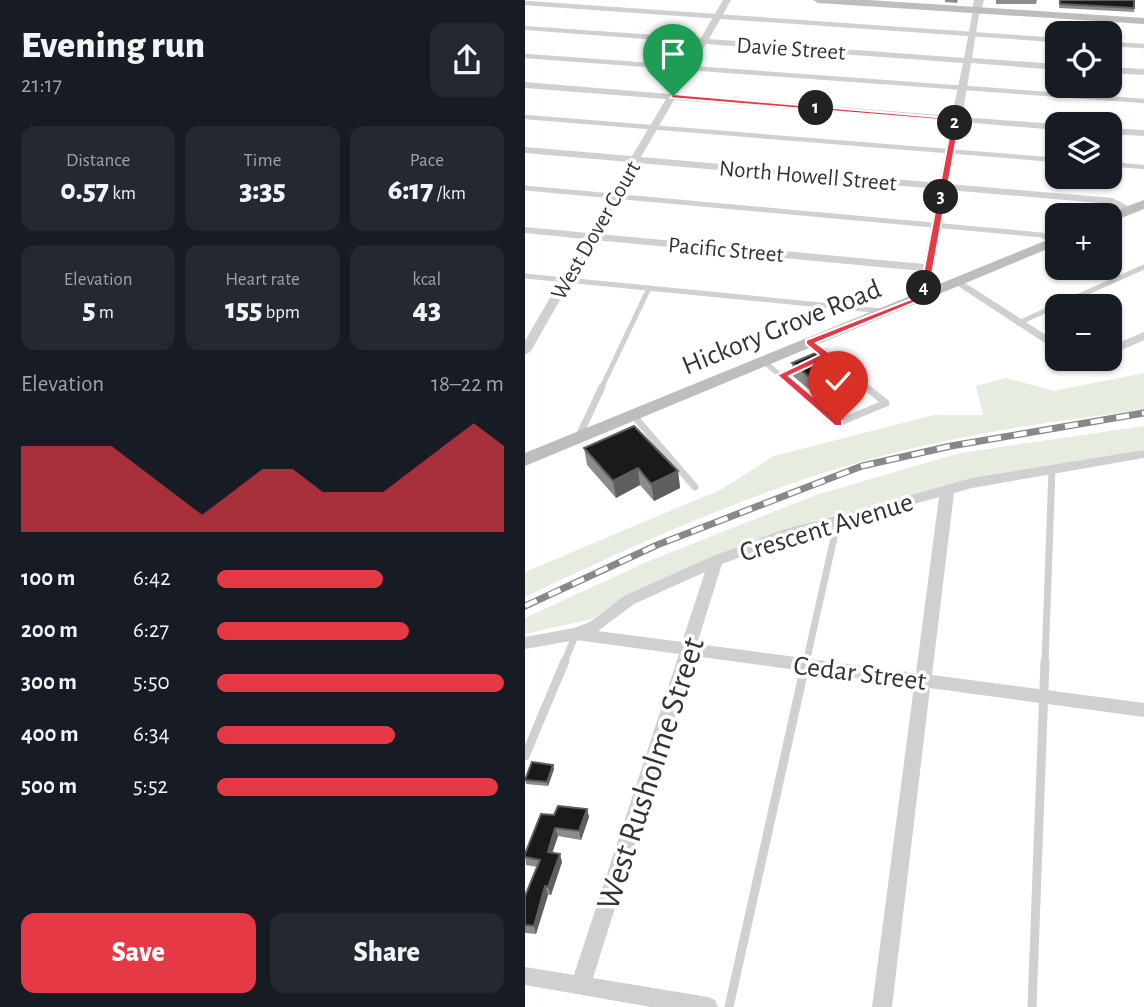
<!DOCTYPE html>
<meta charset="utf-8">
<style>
body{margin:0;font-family:"Alegreya Sans",sans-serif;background:#242831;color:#f1f3f6;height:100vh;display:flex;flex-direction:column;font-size:26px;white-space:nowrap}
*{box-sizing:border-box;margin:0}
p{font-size:23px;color:#9ea1a6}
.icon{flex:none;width:38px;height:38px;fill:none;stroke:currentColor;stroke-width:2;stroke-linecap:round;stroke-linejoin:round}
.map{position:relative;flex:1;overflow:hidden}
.details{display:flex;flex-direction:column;background:#171b24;width:525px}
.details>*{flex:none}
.buttons{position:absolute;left:520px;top:21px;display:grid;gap:14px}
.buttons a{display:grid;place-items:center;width:77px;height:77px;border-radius:14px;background:#171b24;box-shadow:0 2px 5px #0004;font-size:35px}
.pin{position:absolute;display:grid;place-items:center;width:60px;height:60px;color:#fff;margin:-72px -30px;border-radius:50% 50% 50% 0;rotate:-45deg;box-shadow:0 0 7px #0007}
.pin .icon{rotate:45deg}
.km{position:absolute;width:35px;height:35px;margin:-18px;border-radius:50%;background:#222;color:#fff;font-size:19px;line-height:35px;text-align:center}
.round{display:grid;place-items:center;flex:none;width:74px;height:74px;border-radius:14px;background:#242831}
.headline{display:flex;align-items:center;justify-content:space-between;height:119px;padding:0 21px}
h1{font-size:38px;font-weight:800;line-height:52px}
.figures{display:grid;grid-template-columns:repeat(3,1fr);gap:10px;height:119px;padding:7px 21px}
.figures div{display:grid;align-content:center;border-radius:14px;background:#242831;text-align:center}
.figures b{font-size:30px;font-weight:800}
.figures small{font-size:19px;font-weight:400}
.figures p{font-size:19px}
.chart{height:196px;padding:14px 21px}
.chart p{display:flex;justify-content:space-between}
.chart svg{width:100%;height:126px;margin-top:7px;fill:#e63946;opacity:.7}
.cta{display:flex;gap:14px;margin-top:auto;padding:14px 21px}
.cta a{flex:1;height:80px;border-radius:14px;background:#e63946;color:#fff;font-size:28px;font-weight:800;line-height:80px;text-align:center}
.cta a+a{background:#242831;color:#f1f3f6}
ul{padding:0 21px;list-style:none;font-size:23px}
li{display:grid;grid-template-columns:112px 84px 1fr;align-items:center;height:52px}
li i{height:18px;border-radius:9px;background:#e63946}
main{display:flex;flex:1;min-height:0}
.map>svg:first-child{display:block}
</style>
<main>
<section class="details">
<div class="headline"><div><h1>Evening run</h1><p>21:17</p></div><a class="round"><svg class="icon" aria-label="share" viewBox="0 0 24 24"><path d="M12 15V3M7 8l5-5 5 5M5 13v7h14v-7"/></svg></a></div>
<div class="figures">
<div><p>Distance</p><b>0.57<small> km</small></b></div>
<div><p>Time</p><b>3:35</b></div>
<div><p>Pace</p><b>6:17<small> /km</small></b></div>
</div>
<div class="figures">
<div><p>Elevation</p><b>5<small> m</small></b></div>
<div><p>Heart rate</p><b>155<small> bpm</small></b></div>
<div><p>kcal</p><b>43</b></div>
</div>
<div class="chart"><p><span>Elevation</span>18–22 m</p>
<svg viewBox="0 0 160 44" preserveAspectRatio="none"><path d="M0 44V14L10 14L20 14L30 14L40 22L50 30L60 38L70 30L80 22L90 22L100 30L110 30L120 30L130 22L140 14L150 6L160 14V44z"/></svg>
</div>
<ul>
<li><b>100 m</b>6:42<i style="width:58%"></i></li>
<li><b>200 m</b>6:27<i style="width:67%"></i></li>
<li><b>300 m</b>5:50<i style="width:100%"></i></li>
<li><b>400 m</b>6:34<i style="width:62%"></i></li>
<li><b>500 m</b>5:52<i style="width:98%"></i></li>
</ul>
<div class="cta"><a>Save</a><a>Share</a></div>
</section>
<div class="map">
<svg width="619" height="1007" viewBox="0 0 619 1007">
<rect width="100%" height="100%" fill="#fff"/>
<!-- green -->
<path fill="#e6ecdf" d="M619 373V410C536 420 453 432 372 452 244 484 119 540 0 597V572L197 489 249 456 409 415H458L451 386 481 378 529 391Z
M619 426V450L432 482 291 520 211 547 111 591 67 619 0 634V618L124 561 291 495 435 453Z"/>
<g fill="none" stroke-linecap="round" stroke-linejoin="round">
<!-- service-far3 -->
<path stroke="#d0d0d0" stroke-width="4.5" d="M0 3 532 40
M584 44 619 46
M0 56 619 101
M0 117 532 160
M584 164 619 167"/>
<!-- service-far2 -->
<path stroke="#d0d0d0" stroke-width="5" d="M0 188 517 235 527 242
M0 276 358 311
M493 323 619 267
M238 361 272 389
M319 370 343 389
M76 389 124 288"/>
<!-- service-far1 -->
<path stroke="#d0d0d0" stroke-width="7" d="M270 387 313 423 361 403 341 387
M108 415 170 487
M54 436 77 387
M39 663 51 634
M281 663 313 520
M520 663 527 469"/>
<!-- service -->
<path stroke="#d0d0d0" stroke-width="9" d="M0 756 40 661
M204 1007 281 661
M507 1007 520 661"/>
<!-- minor -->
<path fill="#d0d0d0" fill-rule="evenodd" d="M198 0H206L184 39 439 58 448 10 455 8 447 58 532 64V70L446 63 437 117 532 124V130L436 122 424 184 588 198 610 210 605 213 586 204 423 190 404 297 398 300 392 297 397 271 69 240 6 351 0 355V341L59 239 0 233V227L63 233 104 162 0 153V147L107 156 141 99 0 88V82L144 94 173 43 0 30V26L176 38ZM181 44 438 63 427 116 152 94ZM149 100 426 121 414 183 116 157ZM113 163 413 189 399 264 73 234Z
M584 67 619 69V75L584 73Z
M584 128 619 130V136L584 134Z
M434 279 532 342V351L430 284 428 282Z
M619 332V340L584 356V347Z
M619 450V458L447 488 429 493 407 675 619 703V717L405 688 367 1007H347L389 686 169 656 68 978 183 997 190 1000 193 1007H126L0 985V967L49 975 154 654 51 640 0 649V637L49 628 65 622 99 596 186 557 254 531 447 478ZM414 497 391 673 172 644 197 564 264 539ZM180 572 157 642 73 631 109 604Z"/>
<!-- tertiary -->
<path fill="#d0d0d0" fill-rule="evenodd" d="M449 0H459L456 12 447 10Z"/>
<!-- secondary -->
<path fill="#bdbdbd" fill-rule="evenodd" d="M288 0H344L619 18V24L293 3Z
M619 200V209L589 221 584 222V215H579Z
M532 236V245L0 466V453Z"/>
<defs>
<path id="rail" d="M0 606 132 545 337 466 426 446 619 413"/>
</defs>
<!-- rail casing -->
<use href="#rail" stroke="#888" stroke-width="7"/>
<!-- rail -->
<use href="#rail" stroke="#fff" stroke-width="4.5" stroke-dasharray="13" stroke-linecap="butt"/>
</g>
<!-- wall -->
<path fill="#8c8c8c" d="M420 0H433L432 3 420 2Z
M471 0H512L511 4H471Z
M535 0 609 8V12L534 8Z
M300 349 326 382 309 391 303 385 288 393 268 376 267 363Z
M59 448 153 471 155 488 129 501 115 485 91 498 62 465Z
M29 769 23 786 1 784 0 778Z
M62 809 64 817 56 840 33 836 27 852 37 862 26 895H23L11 934 0 933V896L12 867 1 865 0 854 29 815Z"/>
<!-- shaded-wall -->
<path fill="#5f5f5f" d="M327 370 326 382 309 391V378Z
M303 373V385L288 393V380Z
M113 468 115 485 91 498 88 481Z
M153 471 155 488 129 501 126 484Z
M28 765 29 769 23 786 22 782Z
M62 809 64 817 56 840 54 831Z
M30 828 33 836 25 860 23 852Z
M35 854 37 862 26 895 23 887Z
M20 886 23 895 11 934 9 926Z"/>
<!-- building -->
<path fill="#1a1a1a" stroke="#5f5f5f" stroke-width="2" d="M535 0H609V8L535 4Z
M300 349 327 370 309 378 303 373 288 380 267 363Z
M109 426 153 471 126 484 113 468 88 481 59 448Z
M7 762 28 765 22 782 0 780Z
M33 806 62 809 54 831 30 828 23 852 35 854 23 887 20 886 9 926 0 925V896L15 860 0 857V854L16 814 29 815Z"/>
<!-- route -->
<path fill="#e63946" stroke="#fff" stroke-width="2" d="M148 94 435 119 403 297 291 343 305 353V357L264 376 317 421V426H310L252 375 294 355 281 344V340L394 296 427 121 145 98Z"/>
<g text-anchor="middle" stroke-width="7" stroke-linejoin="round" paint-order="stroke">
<!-- far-street labels -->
<g font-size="23" fill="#333" stroke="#fff">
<text transform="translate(266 48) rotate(4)" y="8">Davie Street</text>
<text transform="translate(283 175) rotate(5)" y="8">North Howell Street</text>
<text transform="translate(70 230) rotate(-60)" y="8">West Dover Court</text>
<text transform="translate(201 249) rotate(5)" y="8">Pacific Street</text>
</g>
<!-- street labels -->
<g font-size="28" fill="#333" stroke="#fff">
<text transform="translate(256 326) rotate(-22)" y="10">Hickory Grove Road</text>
<text transform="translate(301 526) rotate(-17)" y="10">Crescent Avenue</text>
<text transform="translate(335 672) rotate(7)" y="10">Cedar Street</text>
</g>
<!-- near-street labels -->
<g font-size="33" fill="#333" stroke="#fff">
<text transform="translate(124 773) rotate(-72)" y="12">West Rusholme Street</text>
</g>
</g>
</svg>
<div class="buttons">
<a><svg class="icon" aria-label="locate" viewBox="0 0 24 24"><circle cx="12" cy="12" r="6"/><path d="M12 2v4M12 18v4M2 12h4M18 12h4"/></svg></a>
<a><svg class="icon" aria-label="layers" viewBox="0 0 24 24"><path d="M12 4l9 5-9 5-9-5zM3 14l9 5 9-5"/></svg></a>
<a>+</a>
<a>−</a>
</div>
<div class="pin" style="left:148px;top:96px;background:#1e9e55"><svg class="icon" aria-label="arrive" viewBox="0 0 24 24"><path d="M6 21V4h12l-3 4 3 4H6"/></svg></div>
<div class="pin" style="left:313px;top:423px;background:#d93025"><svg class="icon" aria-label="check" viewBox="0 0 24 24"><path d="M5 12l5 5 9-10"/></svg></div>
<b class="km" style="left:291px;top:108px">1</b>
<b class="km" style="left:430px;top:123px">2</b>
<b class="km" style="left:416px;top:197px">3</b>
<b class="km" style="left:399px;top:288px">4</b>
</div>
</main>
